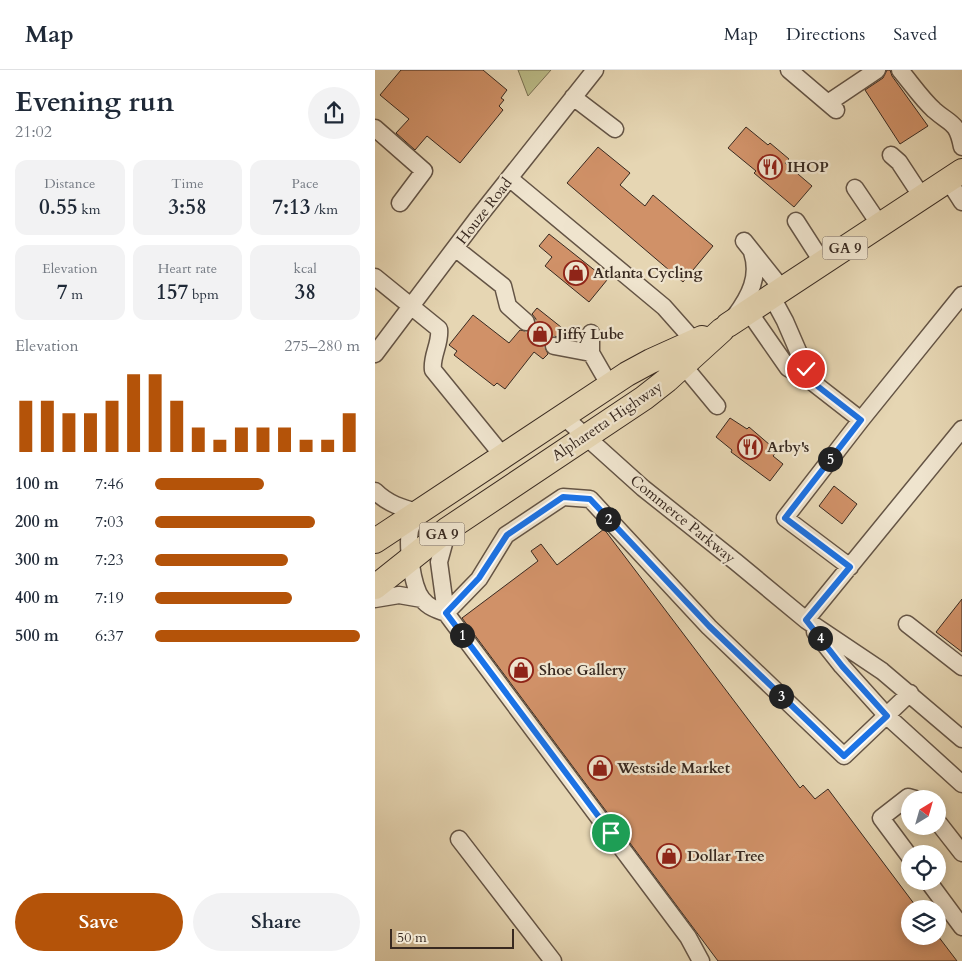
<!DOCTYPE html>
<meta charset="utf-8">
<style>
body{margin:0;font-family:Cardo,serif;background:#f2f2f3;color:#1f2937;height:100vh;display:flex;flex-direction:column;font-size:19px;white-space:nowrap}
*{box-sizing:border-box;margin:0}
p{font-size:16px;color:#747a83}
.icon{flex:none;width:28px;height:28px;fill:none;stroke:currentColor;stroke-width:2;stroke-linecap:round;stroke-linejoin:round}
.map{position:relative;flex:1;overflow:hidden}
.panel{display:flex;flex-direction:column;background:#fff;width:375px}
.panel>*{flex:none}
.needle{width:32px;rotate:37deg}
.controls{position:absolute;left:526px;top:720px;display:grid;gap:10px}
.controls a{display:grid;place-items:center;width:45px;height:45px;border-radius:50%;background:#fff;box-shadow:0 2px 12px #0003;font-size:25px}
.scale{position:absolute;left:15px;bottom:12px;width:124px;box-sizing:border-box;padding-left:5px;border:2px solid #382920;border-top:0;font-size:14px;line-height:18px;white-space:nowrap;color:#382920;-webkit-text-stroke:4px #efe4ce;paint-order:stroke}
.pin{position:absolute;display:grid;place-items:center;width:42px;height:42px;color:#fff;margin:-21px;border:2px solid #fff;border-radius:50%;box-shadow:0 1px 5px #0007}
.km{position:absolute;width:25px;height:25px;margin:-12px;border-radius:50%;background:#222;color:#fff;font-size:14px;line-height:25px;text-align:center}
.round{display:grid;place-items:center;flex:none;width:52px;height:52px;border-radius:26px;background:#f2f2f3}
.headline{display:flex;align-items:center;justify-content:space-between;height:85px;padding:0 15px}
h1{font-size:28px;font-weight:800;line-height:38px}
.metrics{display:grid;grid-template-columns:repeat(3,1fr);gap:8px;height:85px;padding:5px 15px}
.metrics div{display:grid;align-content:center;border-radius:12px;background:#f2f2f3;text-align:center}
.metrics b{font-size:21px;font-weight:800}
.metrics small{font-size:14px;font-weight:400}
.metrics p{font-size:14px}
.chart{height:140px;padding:10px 15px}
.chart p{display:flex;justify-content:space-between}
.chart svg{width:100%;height:90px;margin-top:5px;stroke:#b45309;stroke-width:6}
.action{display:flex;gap:10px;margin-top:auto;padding:10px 15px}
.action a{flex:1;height:58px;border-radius:30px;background:#b45309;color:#fff;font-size:20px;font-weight:800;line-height:58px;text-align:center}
.action a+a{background:#f2f2f3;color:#1f2937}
ul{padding:0 15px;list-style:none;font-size:16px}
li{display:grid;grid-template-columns:80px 60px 1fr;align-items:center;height:38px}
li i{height:12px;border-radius:6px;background:#b45309}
header{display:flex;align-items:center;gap:30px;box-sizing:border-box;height:70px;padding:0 25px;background:#fff;border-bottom:1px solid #e0e1e3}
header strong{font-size:24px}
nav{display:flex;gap:28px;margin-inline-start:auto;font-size:18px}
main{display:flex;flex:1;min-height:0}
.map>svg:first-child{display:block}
</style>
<header>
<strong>Map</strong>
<nav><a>Map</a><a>Directions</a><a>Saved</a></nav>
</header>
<main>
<section class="panel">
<div class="headline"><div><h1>Evening run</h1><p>21:02</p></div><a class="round"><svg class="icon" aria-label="share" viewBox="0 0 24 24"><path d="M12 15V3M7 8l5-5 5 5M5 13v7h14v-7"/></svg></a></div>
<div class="metrics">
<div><p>Distance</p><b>0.55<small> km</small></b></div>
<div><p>Time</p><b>3:58</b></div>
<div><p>Pace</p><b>7:13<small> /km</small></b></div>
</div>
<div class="metrics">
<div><p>Elevation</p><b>7<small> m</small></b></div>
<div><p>Heart rate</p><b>157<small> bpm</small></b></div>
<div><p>kcal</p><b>38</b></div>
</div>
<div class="chart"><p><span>Elevation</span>275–280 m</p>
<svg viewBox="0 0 160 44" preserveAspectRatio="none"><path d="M5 44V19M15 44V19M25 44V25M35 44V25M45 44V19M55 44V6M65 44V6M75 44V19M85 44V32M95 44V38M105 44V32M115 44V32M125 44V32M135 44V38M145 44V38M155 44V25"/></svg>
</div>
<ul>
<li><b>100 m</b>7:46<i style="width:53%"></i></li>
<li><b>200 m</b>7:03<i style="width:78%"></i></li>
<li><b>300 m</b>7:23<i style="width:65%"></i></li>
<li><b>400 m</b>7:19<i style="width:67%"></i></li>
<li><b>500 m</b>6:37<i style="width:100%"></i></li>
</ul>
<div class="action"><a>Save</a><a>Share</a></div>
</section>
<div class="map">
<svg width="587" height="891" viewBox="0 0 587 891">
<rect width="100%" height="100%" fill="#e6d6b3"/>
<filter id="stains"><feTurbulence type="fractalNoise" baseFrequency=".004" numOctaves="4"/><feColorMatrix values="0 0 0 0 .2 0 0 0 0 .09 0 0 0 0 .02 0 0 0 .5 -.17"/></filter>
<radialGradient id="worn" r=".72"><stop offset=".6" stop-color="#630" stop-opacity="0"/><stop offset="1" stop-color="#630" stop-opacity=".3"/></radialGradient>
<!-- green -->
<path fill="#bbbc88" stroke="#7a7254" d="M143 0H176L153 26Z"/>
<!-- building -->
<path fill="#d09168" stroke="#382920" d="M26 0H108L132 20 126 28 129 30 124 36 128 40 85 93 52 66 40 80 21 63 34 49 5 25Z
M512 0H515L517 6 553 56 525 74 490 20 508 8Z
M371 57 393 75 395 73 414 89 410 93 437 116 419 137 379 103 381 101 353 78Z
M223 77 255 103 245 115 270 136 278 125 338 176 308 212 192 113Z
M174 164 232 210 214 232 170 196 177 187 164 176Z
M162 238 191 261 186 267 176 266 172 269 169 275 173 284 168 289 159 282 130 319 122 313 119 316 79 285 82 281 74 275 98 245 134 273 145 260 154 262 159 258 161 249 157 244Z
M355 348 372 359 374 357 402 381 398 386 408 394 395 411 356 382 357 380 341 367Z
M459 416 482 434 467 454 444 436Z
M229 459 425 718 428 715 440 729 453 719 543 839H535V866H563L582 891H343L87 548 163 491 156 481 166 474 182 495Z
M587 529V582L561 562Z"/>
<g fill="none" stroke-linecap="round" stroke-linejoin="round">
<!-- minor-tunnel -->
<path stroke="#c3b396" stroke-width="16" stroke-dasharray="16 8" stroke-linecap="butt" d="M151 252 179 276"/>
<defs>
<path id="minor" d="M414 0 461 40
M525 0C536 13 546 28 559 40 576 55 582 51 587 77
M198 27 240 59
M453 33 502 0
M0 58 49 101 25 133
M516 85 524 92 547 127
M134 108 289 237 320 272
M573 110 587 132
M480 118 505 155
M421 151 448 193
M369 171 408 220
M80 178 128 216 133 236 151 252
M0 207 64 259C66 273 56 286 58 300L128 386
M397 227 410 251 436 311
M374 242 413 298 436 311 486 350
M360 246C375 226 385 206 377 182
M216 263V283L235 316
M179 276 216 283
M0 284 101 150 220 0
M308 295 342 336
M188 346 268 418 361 492 431 550 507 601 587 669
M0 421C13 434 27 438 43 442 40 447 37 453 35 460 32 476 37 516 47 529 53 537 62 540 71 543
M73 459 64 492 71 543 313 867 326 891
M475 497 410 448 486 350 587 225
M0 529 24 525 47 529
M71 543 104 509 131 465 188 427 215 429 334 557 469 686 535 623
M431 550 587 359
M532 554 587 597
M440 562 467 596 512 646 587 714
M562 751 587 783
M84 769 178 891
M535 787 506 748 533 727 540 729
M553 811 587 857"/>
<path id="highway" d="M353 255 587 101
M0 471 252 304 276 291 327 268
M0 517 73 459 269 328 292 310 347 260"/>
</defs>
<!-- minor casing -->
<use href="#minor" stroke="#645445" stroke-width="19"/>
<!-- highway casing -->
<use href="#highway" stroke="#382920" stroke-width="26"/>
<!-- minor -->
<use href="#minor" stroke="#efe4ce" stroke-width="16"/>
<!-- highway -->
<use href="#highway" stroke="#e6d6b3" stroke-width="24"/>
</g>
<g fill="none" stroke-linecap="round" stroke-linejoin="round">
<defs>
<path id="route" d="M236 763 71 543 104 508 132 465 188 427 215 429 334 556 469 686 512 646 467 596 431 550 475 497 410 448 486 350 436 311 431 299"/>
</defs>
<!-- route casing -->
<use href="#route" stroke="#fff" stroke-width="10"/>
<!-- route -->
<use href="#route" stroke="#1a73e8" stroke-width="6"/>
</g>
<!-- icons -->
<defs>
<symbol id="restaurant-ring" viewBox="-11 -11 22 22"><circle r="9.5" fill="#efe4ce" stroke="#8f2418" stroke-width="1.5"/><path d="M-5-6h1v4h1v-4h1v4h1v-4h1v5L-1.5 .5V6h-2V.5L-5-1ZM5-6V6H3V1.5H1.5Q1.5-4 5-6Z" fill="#8f2418"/></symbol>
<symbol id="shop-ring" viewBox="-11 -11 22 22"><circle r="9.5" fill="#efe4ce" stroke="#8f2418" stroke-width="1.5"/><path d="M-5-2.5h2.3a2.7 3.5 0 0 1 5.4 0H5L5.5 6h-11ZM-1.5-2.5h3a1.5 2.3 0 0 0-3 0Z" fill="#8f2418"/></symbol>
</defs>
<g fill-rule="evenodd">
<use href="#restaurant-ring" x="381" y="83" width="28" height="28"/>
<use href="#shop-ring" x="187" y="189" width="28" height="28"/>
<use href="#shop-ring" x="151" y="250" width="28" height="28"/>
<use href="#restaurant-ring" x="361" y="363" width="28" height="28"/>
<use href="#shop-ring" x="132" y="586" width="28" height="28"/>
<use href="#shop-ring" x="211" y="684" width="28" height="28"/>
<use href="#shop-ring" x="280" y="772" width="28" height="28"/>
</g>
<g text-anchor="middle" stroke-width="4.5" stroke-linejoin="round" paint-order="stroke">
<!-- shield labels -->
<g fill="#efe4ce" stroke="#6f6154" stroke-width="1">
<rect x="447.5" y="166.5" width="45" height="23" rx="4"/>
<rect x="44.5" y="452.5" width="45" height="23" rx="4"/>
</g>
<g font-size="14" font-weight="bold" fill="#382920">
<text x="470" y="183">GA 9</text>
<text x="67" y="469">GA 9</text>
</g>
<!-- poi labels -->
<g font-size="15" font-weight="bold" fill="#382920" stroke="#efe4ce" text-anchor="start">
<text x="412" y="102">IHOP</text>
<text x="218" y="208">Atlanta Cycling</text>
<text x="182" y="269">Jiffy Lube</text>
<text x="392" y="382">Arby's</text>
<text x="164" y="605">Shoe Gallery</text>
<text x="242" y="703">Westside Market</text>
<text x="312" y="791">Dollar Tree</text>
</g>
<!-- street labels -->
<g font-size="15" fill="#382920" stroke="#efe4ce">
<text transform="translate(109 141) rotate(-52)" y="5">Houze Road</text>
<text transform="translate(232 351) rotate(-34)" y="5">Alpharetta Highway</text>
<text transform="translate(308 449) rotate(39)" y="5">Commerce Parkway</text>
</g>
</g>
<rect width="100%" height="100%" filter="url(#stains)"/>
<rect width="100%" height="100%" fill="url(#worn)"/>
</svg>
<div class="controls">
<a><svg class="needle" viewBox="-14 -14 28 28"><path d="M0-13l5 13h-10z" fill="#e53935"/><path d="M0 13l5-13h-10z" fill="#747a83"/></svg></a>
<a><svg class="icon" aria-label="locate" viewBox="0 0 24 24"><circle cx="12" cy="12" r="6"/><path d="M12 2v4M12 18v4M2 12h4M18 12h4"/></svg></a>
<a><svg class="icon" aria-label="layers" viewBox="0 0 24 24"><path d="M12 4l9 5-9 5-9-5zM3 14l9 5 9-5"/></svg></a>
</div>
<div class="scale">50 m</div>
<div class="pin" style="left:236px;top:763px;background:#1e9e55"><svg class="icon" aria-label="arrive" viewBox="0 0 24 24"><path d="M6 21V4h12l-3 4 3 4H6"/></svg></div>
<div class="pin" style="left:431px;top:299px;background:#d93025"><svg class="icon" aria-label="check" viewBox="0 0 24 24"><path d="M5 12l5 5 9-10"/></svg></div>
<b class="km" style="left:87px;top:565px">1</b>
<b class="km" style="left:233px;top:449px">2</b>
<b class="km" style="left:406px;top:626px">3</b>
<b class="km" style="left:445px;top:568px">4</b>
<b class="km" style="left:455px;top:389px">5</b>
</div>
</main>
